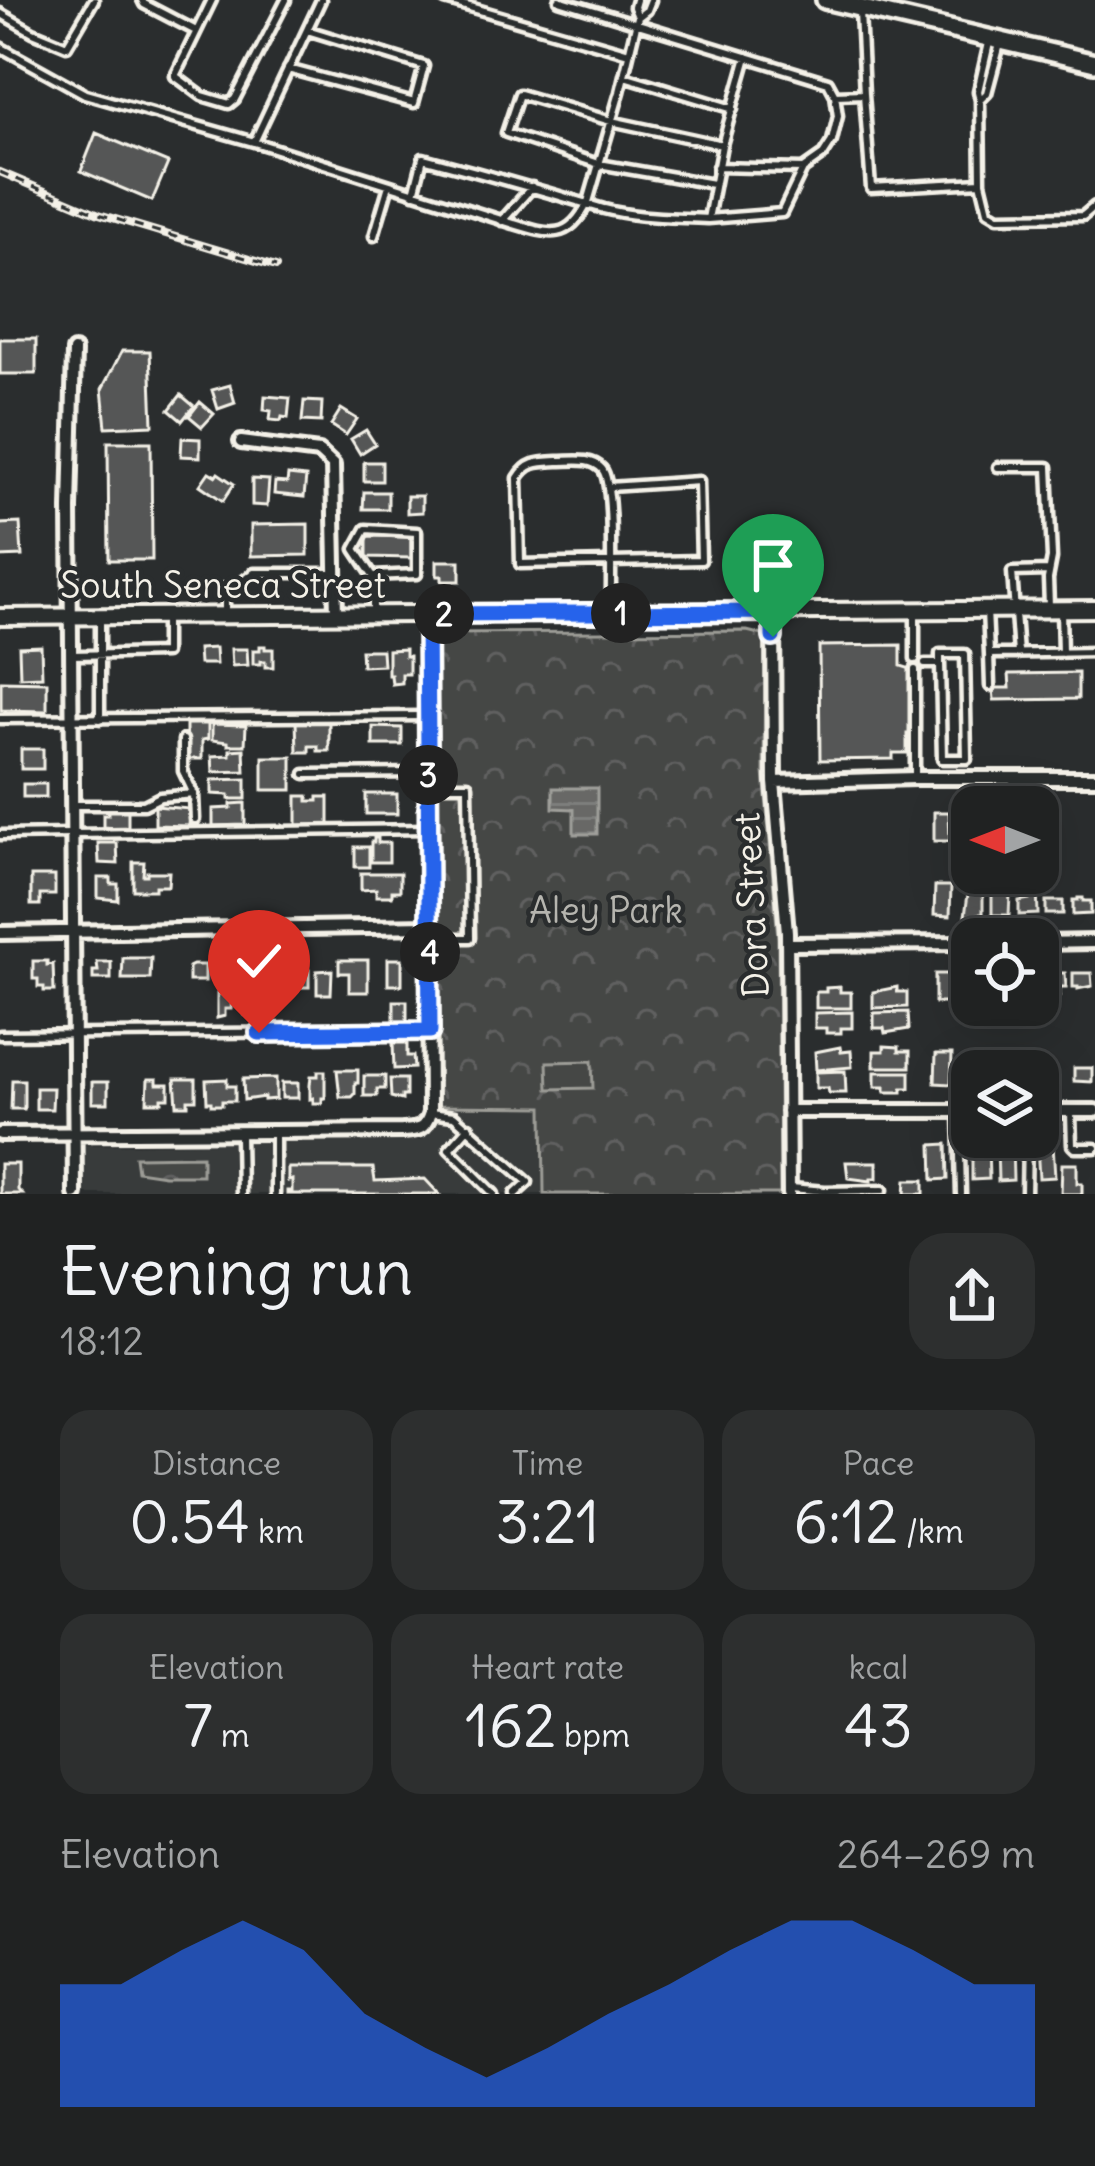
<!DOCTYPE html>
<meta charset="utf-8">
<style>
body{margin:0;font-family:Delius,sans-serif;background:#2d2f2f;color:#f1f3f6;height:100vh;display:flex;flex-direction:column;font-size:45px;white-space:nowrap}
*{box-sizing:border-box;margin:0}
p{font-size:39px;color:#a2a4a5}
.icon{flex:none;width:66px;height:66px;fill:none;stroke:currentColor;stroke-width:2;stroke-linecap:round;stroke-linejoin:round}
.map{position:relative;height:1194px;overflow:hidden}
.side{display:flex;flex-direction:column;background:#202222;flex:1}
.side>*{flex:none}
.needle{width:78px;rotate:270deg}
.fabs{position:absolute;left:951px;top:786px;display:grid;gap:24px}
.fabs a{display:grid;place-items:center;width:108px;height:108px;border-radius:24px;background:#202222;box-shadow:0 12px 48px #0002,0 0 0 3px #3d3f40;font-size:60px}
.pin{position:absolute;display:grid;place-items:center;width:102px;height:102px;color:#fff;margin:-123px -51px;border-radius:50% 50% 50% 0;rotate:-45deg;box-shadow:0 0 12px #0007}
.pin .icon{rotate:45deg}
.km{position:absolute;width:60px;height:60px;margin:-30px;border-radius:50%;background:#222;color:#fff;font-size:33px;line-height:60px;text-align:center}
.round{display:grid;place-items:center;flex:none;width:126px;height:126px;border-radius:36px;background:#2d2f2f}
.summary{display:flex;align-items:center;justify-content:space-between;height:204px;padding:0 60px}
h1{font-size:66px;font-weight:600;line-height:90px}
.metrics{display:grid;grid-template-columns:repeat(3,1fr);gap:18px;height:204px;padding:12px 60px}
.metrics div{display:grid;align-content:center;border-radius:30px;background:#2d2f2f;text-align:center}
.metrics b{font-size:60px;font-weight:600}
.metrics small{font-size:33px;font-weight:400}
.metrics p{font-size:33px}
.chart{height:336px;padding:24px 60px}
.chart p{display:flex;justify-content:space-between}
.chart svg{width:100%;height:216px;margin-top:12px;fill:#2563eb;opacity:.7}
.map>svg:first-child{display:block}
</style>
<div class="map">
<svg width="1095" height="1194" viewBox="0 0 1095 1194">
<defs>
<pattern id="park-crowns" width="20" height="18" patternUnits="userSpaceOnUse" patternTransform="scale(3)"><rect width="20" height="18" fill="#444645"/><path d="M2 6a3 3 0 1 1 6 0M12 15a3 3 0 1 1 6 0" fill="none" stroke="#606160"/></pattern>
<pattern id="water-rules" width="6" height="5" patternUnits="userSpaceOnUse" patternTransform="scale(3)"><rect width="6" height="5" fill="#676866"/><path d="M0 2.5h6" fill="none" stroke="#7d7e7c"/></pattern>
</defs>
<rect width="100%" height="100%" fill="#2a2d2e"/>
<filter id="ink" filterUnits="userSpaceOnUse"><feTurbulence type="fractalNoise" baseFrequency=".00833" numOctaves="2"/><feDisplacementMap in="SourceGraphic" scale="24" xChannelSelector="R" yChannelSelector="G"/><feConvolveMatrix kernelMatrix="1 2 1 2 8 2 1 2 1" color-interpolation-filters="sRGB"/></filter>
<g filter="url(#ink)">
<!-- built -->
<path fill="#373a3a" d="M438 1106H543L544 1194H83L85 1145 420 1140 433 1131 437 1122Z"/>
<!-- park -->
<path fill="url(#park-crowns)" stroke="#9c9c96" stroke-width="3" d="M747 631 763 635 765 642 764 772 778 938 780 1194H544L543 1107 438 1106 435 640 442 633Z
M202 1156V1175H164L137 1171 135 1157Z"/>
<!-- pitch -->
<path fill="#444645" stroke="#9c9c96" stroke-width="3" d="M592 1061 593 1088 548 1089 547 1062Z"/>
<!-- water -->
<path fill="url(#water-rules)" stroke="#9f9f9a" stroke-width="3" d="M553 788H597V834H574V809L553 808Z"/>
<!-- building -->
<path fill="#555756" stroke="#f4f1e8" stroke-width="3" d="M96 133 168 163 152 201 81 171Z
M0 339H36V374H0Z
M122 351H150L153 425 106 427 102 389Z
M230 385 235 403 218 409 212 390Z
M181 395 194 406 182 421 169 410Z
M265 396 290 398 288 418 282 417 281 421 270 420 271 411 264 410Z
M304 401 322 402 321 422 302 421Z
M200 402 214 414 202 427 189 416Z
M341 409 357 419 346 435 331 425Z
M366 430 375 444 360 454 351 439Z
M182 438 200 439V457L181 456Z
M108 442H151L152 560H109Z
M364 462H382V481H364Z
M209 472 216 476 218 473 234 484 223 501 200 485Z
M288 475 306 477 304 497 274 494 275 482 287 483Z
M252 479 269 480 267 506 252 505Z
M364 492H388V509H363Z
M407 496H422V512L407 513Z
M20 523 22 556 0 557V524Z
M308 524V555L251 556V525Z
M367 536 411 537V558L367 557Z
M437 561H460V581H442V576H437Z
M901 645V666L911 669V734H907V753H893V759L820 760 819 646Z
M41 646 42 676 20 677 19 647Z
M260 646H265V649H273V667H265V661H261V664H253V650H260Z
M215 648 216 664H199L198 649Z
M231 649H247L248 665 232 666Z
M405 649V656H409V674H402V683L392 684 391 675H388V650Z
M361 650H382L383 665 362 666Z
M1078 673V699L994 700 993 688H1010L1009 674Z
M1 681 47 682V711L1 710Z
M296 721H329V751H318V746H309V752H297Z
M186 724H208V739L202 740V759H186Z
M212 724 246 725 245 745H228V742L212 740Z
M373 727 402 728V745H373Z
M21 749H43V769H21Z
M244 749 245 771 213 772 212 756 230 755V750Z
M263 757H292V790H263Z
M246 779V799H229V795L212 794V780Z
M23 784H46V797H23Z
M366 794H397V814H366Z
M297 796H308V801H318V797H329V826H297Z
M245 803V825L213 826V809L231 808V804Z
M155 806 190 809 189 826 155 825Z
M108 809H128V829L103 827V815H108Z
M934 812H949L950 841H934Z
M374 838H378V843H389V862H371V842H374Z
M98 843H117L118 864 99 863Z
M355 847H369V867H355Z
M133 862H144L143 875H147V872H169L168 886H155V890H133Z
M361 873H400V891H392V896H376V889L361 890Z
M31 876H55V895H40V905H31Z
M98 878H111V884H118V900L98 898Z
M935 886H951L950 916 934 915Z
M1037 890 1038 914 1019 915V901L1029 899V891Z
M968 894H983V914H978V917L965 916Z
M992 894H1010L1009 915H992Z
M1078 898H1083V901H1091V914L1073 915V900H1078Z
M1046 901H1063V914H1046Z
M123 958H151L150 979H122Z
M388 959H402V985H388Z
M339 960H368V992H349V973H339Z
M33 961H47V965L53 964 54 991H44V987H38V979H33Z
M97 962H111V979H93V971H98Z
M193 965H205V981H189V967Z
M299 966H306V970H309V987H297V970Z
M332 970 331 994H317V971Z
M1046 973H1065L1066 987H1060V996H1051V986L1046 987Z
M1073 973H1091L1092 986 1078 989V987H1073Z
M935 974H950V1003H935Z
M223 982H233L231 1009H225V1016L217 1018V994H223Z
M840 987V992H851V1008H816V992H826V988Z
M897 987V992H907V1007L873 1008V992Z
M245 991H252V1005H258V1015H245Z
M394 1001H407V1024H394Z
M852 1012V1028H841V1033H826V1028H815V1013Z
M908 1012 909 1029 885 1033 884 1028H874V1013Z
M393 1043H407V1056H413L414 1068 394 1069Z
M884 1046 899 1047V1051H910V1067H874V1051H884Z
M840 1047 841 1052 851 1051 852 1067 816 1070 815 1052Z
M936 1054H952L951 1084 935 1083Z
M983 1059 984 1071H972V1086H967L965 1060Z
M1074 1068H1092V1082L1074 1081Z
M337 1070H358V1083H355V1094L352 1097H340Z
M318 1071H325V1098H322V1103H313V1098L310 1099V1085L311 1076H318Z
M845 1071 846 1093H829L828 1088H816V1072Z
M875 1072H910V1088H902V1092H885V1087H875Z
M364 1076H385V1089H377V1096H364Z
M276 1078V1099L264 1100V1097L244 1100 243 1079Z
M148 1079H157V1084H169V1098H162V1102H147Z
M175 1079H196V1100H188V1105H177Z
M227 1079V1086H235V1101H222V1105H211V1102H207L206 1080Z
M390 1079H406V1096H402V1100L391 1097Z
M12 1080H24V1109H11Z
M92 1082H108V1103H92Z
M282 1083H298V1098H282Z
M36 1088H53L52 1109H36Z
M947 1144 948 1179 933 1180 932 1145Z
M972 1144H988L989 1179 972 1180Z
M1053 1144 1055 1177 1039 1178 1037 1145Z
M997 1145H1012L1013 1180 998 1181Z
M846 1162H877V1178H871V1181L848 1178Z
M0 1164H18V1190L22 1194H0Z
M1062 1164H1077V1183H1082V1194H1061Z
M288 1168H373L375 1181 425 1179 439 1194H287V1191H292V1180L288 1181Z
M906 1180H924V1194H905Z"/>
<g fill="none" stroke-linecap="round" stroke-linejoin="round">
<defs>
<path id="service" d="M142 0 144 4 196 31
M212 0 175 76 202 96 229 104 235 99 286 0
M445 0 629 53
M559 0 828 82 835 95 864 94 860 12
M636 0 634 7 638 17 647 10 651 0
M0 13 33 32 67 46 94 0
M989 43 978 91 980 100 987 93 1000 44
M0 47 85 94 254 142 321 0
M288 69 414 103 424 66 307 30
M624 76 733 109
M864 94 871 188 981 182 980 100
M254 142 514 224C550 235 569 241 588 202L620 92 638 17
M717 167 803 169
M981 182 988 211 998 217 1083 216 1095 206
M713 184 599 164 506 133 519 94 611 121 722 145
M414 193 423 158C484 174 544 191 604 209 637 218 674 217 708 219L722 145 747 57
M708 219 782 213 803 169 823 155 832 141 838 116 835 95
M502 221 532 187
M374 236 389 185
M998 467H1048L1052 558 1048 579 1049 606
M609 487 699 481 701 560 520 564 518 478C528 461 540 462 558 461 573 461 591 457 602 469 615 483 610 585 611 609
M1061 609 1062 653
M987 610 989 654
M373 611V576L355 549 366 529 417 532V574L373 576
M225 612V588L241 583 254 573H334
M1018 654 1012 572 1049 571
M72 655 165 653V618
M915 659V614
M925 664H940L942 759H967L965 654H940V664
M915 670V778
M990 686 989 654 1095 652
M0 719 428 716
M100 719V620
M183 740V771L194 794
M305 774 428 773
M428 785H468L470 938H430
M72 805H144L160 797 194 794 195 819
M0 835 428 829
M0 1035 428 1031
M430 1113 454 1116 528 1182 515 1194
M1071 1113 1072 1145 1075 1148H1095
M959 1114 961 1194
M469 1127 449 1149 494 1194
M275 1132V1194
M240 1135 241 1194
M791 1188 825 1191 883 1190
M1026 1194 1027 1137"/>
<path id="minor" d="M74 351 70 509 75 1194
M241 442 319 452 333 465 336 615
M773 612 774 782 787 932 789 1194
M774 782 915 778H1095
M0 933 430 926
M1038 943 1095 942
M787 944 972 943
M788 1111H972
M1038 1111H1095
M0 1134 402 1131C418 1130 425 1130 430 1113L427 614"/>
<path id="tertiary" d="M0 617 1095 609"/>
<path id="secondary" d="M825 0 1095 63"/>
</defs>
<!-- service casing -->
<use href="#service" stroke="#f4f1e8" stroke-width="15"/>
<!-- minor casing -->
<use href="#minor" stroke="#f4f1e8" stroke-width="20"/>
<!-- tertiary casing -->
<use href="#tertiary" stroke="#f4f1e8" stroke-width="22"/>
<!-- secondary casing -->
<use href="#secondary" stroke="#f4f1e8" stroke-width="24"/>
<!-- service -->
<use href="#service" stroke="#2a2d2e" stroke-width="6"/>
<!-- minor -->
<use href="#minor" stroke="#2a2d2e" stroke-width="10"/>
<!-- tertiary -->
<use href="#tertiary" stroke="#2a2d2e" stroke-width="14"/>
<!-- secondary -->
<use href="#secondary" stroke="#2a2d2e" stroke-width="15"/>
<defs>
<path id="rail" d="M0 172 99 214 276 267"/>
</defs>
<!-- rail casing -->
<use href="#rail" stroke="#f4f1e8" stroke-width="8"/>
<!-- rail -->
<use href="#rail" stroke="#2a2d2e" stroke-width="3" stroke-dasharray="9" stroke-linecap="butt"/>
</g>
</g>
<g fill="none" stroke-linecap="round" stroke-linejoin="round" filter="url(#ink)">
<defs>
<path id="route" d="M259 1033 430 1031 427 614 773 612V637"/>
</defs>
<!-- route casing -->
<use href="#route" stroke="#fff" stroke-width="24"/>
<!-- route -->
<use href="#route" stroke="#2563eb" stroke-width="15"/>
</g>
<g text-anchor="middle" stroke-width="9" stroke-linejoin="round" paint-order="stroke">
<!-- street labels -->
<g font-size="36" fill="#f4f1e8" stroke="#2a2d2e">
<text x="223" y="598">South Seneca Street</text>
<text transform="translate(751 905) rotate(-93)" y="13">Dora Street</text>
</g>
<!-- park labels -->
<g font-size="36" fill="#b6b5af" stroke="#2a2d2e">
<text x="606" y="923">Aley Park</text>
</g>
</g>
</svg>
<div class="fabs">
<a><svg class="needle" viewBox="-14 -14 28 28"><path d="M0-13l5 13h-10z" fill="#e53935"/><path d="M0 13l5-13h-10z" fill="#a2a4a5"/></svg></a>
<a><svg class="icon" aria-label="locate" viewBox="0 0 24 24"><circle cx="12" cy="12" r="6"/><path d="M12 2v4M12 18v4M2 12h4M18 12h4"/></svg></a>
<a><svg class="icon" aria-label="layers" viewBox="0 0 24 24"><path d="M12 4l9 5-9 5-9-5zM3 14l9 5 9-5"/></svg></a>
</div>
<div class="pin" style="left:773px;top:637px;background:#1e9e55"><svg class="icon" aria-label="arrive" viewBox="0 0 24 24"><path d="M6 21V4h12l-3 4 3 4H6"/></svg></div>
<div class="pin" style="left:259px;top:1033px;background:#d93025"><svg class="icon" aria-label="check" viewBox="0 0 24 24"><path d="M5 12l5 5 9-10"/></svg></div>
<b class="km" style="left:621px;top:613px">1</b>
<b class="km" style="left:444px;top:614px">2</b>
<b class="km" style="left:428px;top:775px">3</b>
<b class="km" style="left:430px;top:952px">4</b>
</div>
<section class="side">
<div class="summary"><div><h1>Evening run</h1><p>18:12</p></div><a class="round"><svg class="icon" aria-label="share" viewBox="0 0 24 24"><path d="M12 15V3M7 8l5-5 5 5M5 13v7h14v-7"/></svg></a></div>
<div class="metrics">
<div><p>Distance</p><b>0.54<small> km</small></b></div>
<div><p>Time</p><b>3:21</b></div>
<div><p>Pace</p><b>6:12<small> /km</small></b></div>
</div>
<div class="metrics">
<div><p>Elevation</p><b>7<small> m</small></b></div>
<div><p>Heart rate</p><b>162<small> bpm</small></b></div>
<div><p>kcal</p><b>43</b></div>
</div>
<div class="chart"><p><span>Elevation</span>264–269 m</p>
<svg viewBox="0 0 160 44" preserveAspectRatio="none"><path d="M0 44V19L10 19L20 12L30 6L40 12L50 25L60 32L70 38L80 32L90 25L100 19L110 12L120 6L130 6L140 12L150 19L160 19V44z"/></svg>
</div>
</section>
